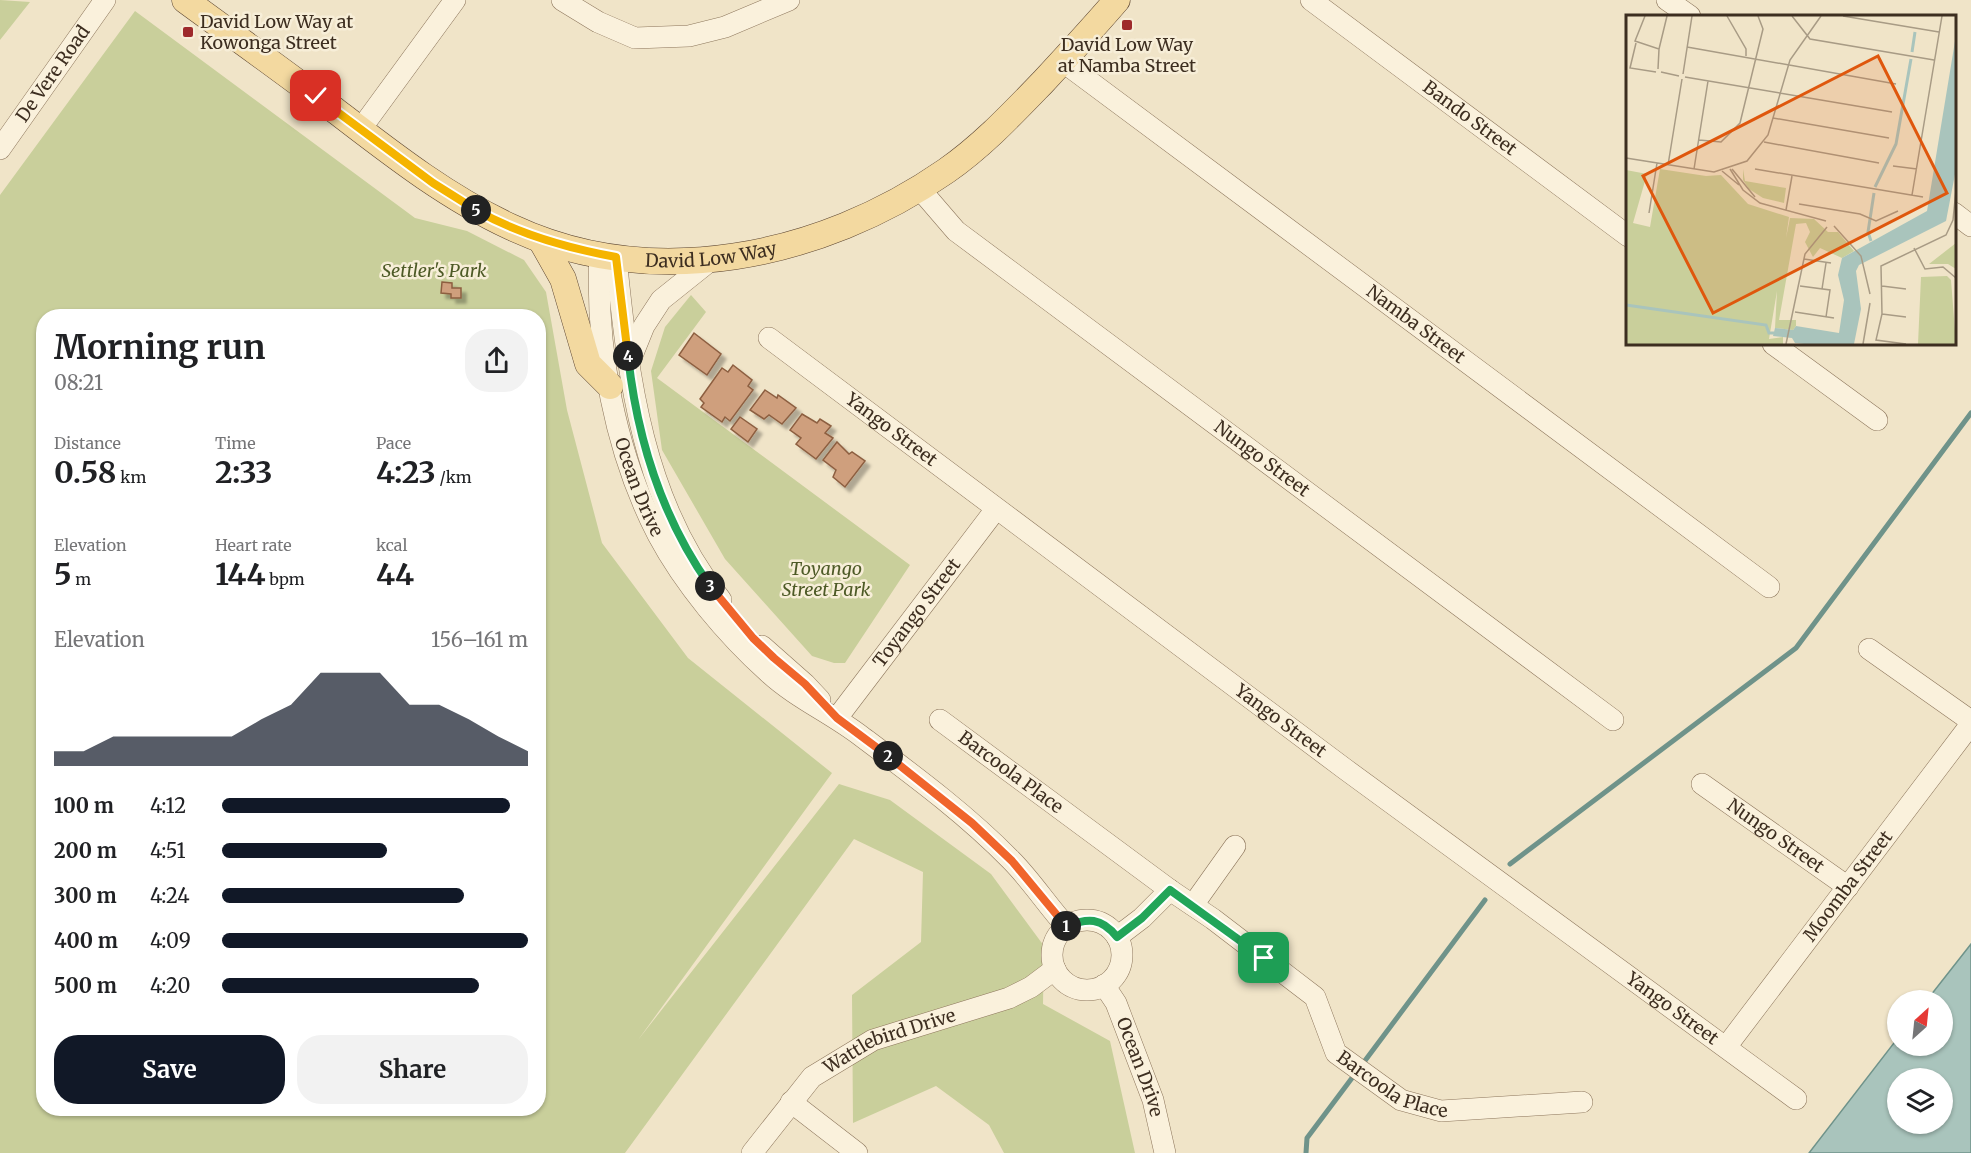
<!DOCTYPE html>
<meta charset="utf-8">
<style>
body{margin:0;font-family:Merriweather,serif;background:#f2f2f2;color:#202124;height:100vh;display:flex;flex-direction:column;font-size:22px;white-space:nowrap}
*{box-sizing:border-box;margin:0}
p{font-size:20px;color:#757577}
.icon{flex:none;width:33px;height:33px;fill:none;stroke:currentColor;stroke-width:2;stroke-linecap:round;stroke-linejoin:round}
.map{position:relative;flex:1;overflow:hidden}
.details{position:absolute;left:36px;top:309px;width:510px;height:807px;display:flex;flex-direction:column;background:#fff;border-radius:24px;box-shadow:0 2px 4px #0004}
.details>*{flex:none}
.needle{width:39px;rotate:27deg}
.controls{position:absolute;left:1887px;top:990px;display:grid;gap:12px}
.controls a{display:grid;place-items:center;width:66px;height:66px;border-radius:50%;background:#fff;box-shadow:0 2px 4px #0004;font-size:30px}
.pin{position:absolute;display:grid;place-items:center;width:51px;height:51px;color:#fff;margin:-26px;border-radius:12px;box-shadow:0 3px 9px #0006}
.km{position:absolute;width:30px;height:30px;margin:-15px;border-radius:50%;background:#222;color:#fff;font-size:16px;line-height:30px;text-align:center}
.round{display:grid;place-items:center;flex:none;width:63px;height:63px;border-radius:24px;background:#f2f2f2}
.summary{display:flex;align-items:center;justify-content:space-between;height:102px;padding:0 18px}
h1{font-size:33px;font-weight:700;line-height:45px}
.figures{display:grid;grid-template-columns:repeat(3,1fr);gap:9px;height:102px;padding:6px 18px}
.figures div{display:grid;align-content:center}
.figures b{font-size:30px;font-weight:700}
.figures small{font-size:16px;font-weight:400}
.figures p{font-size:16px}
.chart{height:168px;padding:12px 18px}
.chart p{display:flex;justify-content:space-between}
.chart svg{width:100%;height:108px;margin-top:6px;fill:#111827;opacity:.7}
.action{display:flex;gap:12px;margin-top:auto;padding:12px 18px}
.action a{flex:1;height:69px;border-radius:24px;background:#111827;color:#fff;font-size:24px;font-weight:700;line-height:69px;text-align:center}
.action a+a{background:#f2f2f2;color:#202124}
ul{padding:0 18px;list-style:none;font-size:20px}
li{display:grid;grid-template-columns:96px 72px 1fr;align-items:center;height:45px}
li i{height:15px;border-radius:8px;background:#111827}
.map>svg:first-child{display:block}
</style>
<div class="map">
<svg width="1971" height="1153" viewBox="0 0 1971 1153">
<defs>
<filter id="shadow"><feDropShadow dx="5" dy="5" stdDeviation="1.5" flood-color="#0004"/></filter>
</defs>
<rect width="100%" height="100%" fill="#f0e4c8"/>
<!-- green -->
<path fill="#c9cf9b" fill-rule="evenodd" d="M0 0 30 2 0 40Z
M135 11 415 218 467 231 524 260 546 292 567 410 602 543 688 658 832 773 638 1040 839 784 890 800 991 874 1044 946 1043 1004 1110 1041 1135 1153H1004L989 1125 936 1086 853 1123 852 995 921 942 923 872 854 839 625 1153H0V195ZM44 316H538V1108H44Z
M691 295 706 312 657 378 910 565 845 663H834L812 656 725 559 662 450 651 371 665 327Z"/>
<!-- water -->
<path fill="#a9c4bc" stroke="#6f938a" stroke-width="1.5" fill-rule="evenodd" d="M1971 944V1153H1809L1897 1039 1898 1046H1942V1000H1927ZM1898 1078H1942V1124H1898Z"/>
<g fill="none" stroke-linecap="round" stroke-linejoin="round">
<!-- stream -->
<path stroke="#6f938a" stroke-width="5" d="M1510 864 1796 648 1971 413
M1361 1066 1485 900
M1306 1153 1307 1138 1355 1074"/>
</g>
<!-- building -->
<path fill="#cf9f7d" stroke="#8d5f41" stroke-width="1.5" filter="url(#shadow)" d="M442 282 452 283V288H461V298H451V294L441 293Z
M694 333 721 354 707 375 679 355Z
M733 365 752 380 748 386 753 390 730 421 725 417 722 422 701 407 704 403 700 399 722 368 728 372Z
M765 390 777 398 778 395 796 408 782 424 769 415 764 419 750 410Z
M802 414 817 423 820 419 831 426 825 433 833 438 816 459 796 444 801 438 790 430Z
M740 417 757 429 748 442 731 429Z
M837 442 849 454 852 452 865 461 845 487 833 477 836 470 823 460Z"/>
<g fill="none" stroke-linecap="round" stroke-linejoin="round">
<defs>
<g id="minor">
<path d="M562 0 598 22 635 38 689 36 725 27 789 0"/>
<path id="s1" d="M1311 0 1628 236"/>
<path d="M1667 0 1690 16"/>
<path id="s2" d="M1062 61 1769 587"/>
<path d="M360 130 455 0"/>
<path id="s3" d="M0 149 105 0"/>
<path id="s4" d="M919 188 956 231 1613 720"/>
<path d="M1954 213 1971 226"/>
<path id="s5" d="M600 254C595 347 615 452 658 535 684 584 727 635 768 672 796 698 831 713 861 736 913 775 966 814 1011 860 1031 880 1047 905 1066 926"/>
<path d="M616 257C628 378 643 503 721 600"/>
<path id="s6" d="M769 338 1345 769 1796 1099"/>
<path d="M1773 344 1877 420"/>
<path d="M629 363 644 326 661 300 711 260"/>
<path d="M762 646 805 684 820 700"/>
<path d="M1869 649 1971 721"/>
<path id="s7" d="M837 718 996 509"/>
<path id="s8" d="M940 720 1170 890 1213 919 1315 997 1336 1053 1401 1100 1441 1111 1582 1102"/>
<path id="s9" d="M1702 784 1848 887"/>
<path d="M1193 905 1235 846"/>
<circle cx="1087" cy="955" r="35"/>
<path d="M1117 937 1142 918 1170 890"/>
<path id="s10" d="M1104 985 1116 1003 1153 1100 1165 1153"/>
<path id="s11" d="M1726 1047 1971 724"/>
<path d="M791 1102 857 1153"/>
<path id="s12" d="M752 1153 812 1077 873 1040 1009 998 1031 987 1055 969"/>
</g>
<g id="major">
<path id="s13" d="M185 0C234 36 283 71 332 108 388 151 446 197 511 227 652 293 821 258 946 171 982 146 1012 114 1043 82 1068 55 1093 28 1117 0"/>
<path d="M541 240 563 279 588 364 610 386"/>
</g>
</defs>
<!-- minor casing -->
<use href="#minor" stroke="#8d765c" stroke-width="22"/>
<!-- major casing -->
<use href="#major" stroke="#5b4430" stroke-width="27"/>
<!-- minor -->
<use href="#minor" stroke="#faf1dc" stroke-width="21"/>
<!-- major -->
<use href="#major" stroke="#f3d9a0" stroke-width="26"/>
</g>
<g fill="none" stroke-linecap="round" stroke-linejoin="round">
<defs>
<path id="split-1" d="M1066 926C1088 918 1101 917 1117 937L1142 918 1170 890 1264 958"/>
<path id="split-2" d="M888 756 972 823 1012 861 1066 926"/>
<path id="split-3" d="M710 586 753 638 774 658 805 684 837 718 888 756"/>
<path id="split-4" d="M628 356C637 438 662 518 710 586"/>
<path id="split-5" d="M476 210C520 235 567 248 616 257L628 356"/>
<path id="split-6" d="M316 96 433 183 476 210"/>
</defs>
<!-- split-1 casing -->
<use href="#split-1" stroke="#fff" stroke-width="12"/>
<!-- split-2 casing -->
<use href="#split-2" stroke="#fff" stroke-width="12"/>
<!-- split-3 casing -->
<use href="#split-3" stroke="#fff" stroke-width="12"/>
<!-- split-4 casing -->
<use href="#split-4" stroke="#fff" stroke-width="12"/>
<!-- split-5 casing -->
<use href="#split-5" stroke="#fff" stroke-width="12"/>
<!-- split-6 casing -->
<use href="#split-6" stroke="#fff" stroke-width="12"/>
<!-- split-1 -->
<use href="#split-1" stroke="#22a559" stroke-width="8"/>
<!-- split-2 -->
<use href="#split-2" stroke="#f0652b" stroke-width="8"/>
<!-- split-3 -->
<use href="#split-3" stroke="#f0652b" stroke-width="8"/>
<!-- split-4 -->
<use href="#split-4" stroke="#22a559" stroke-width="8"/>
<!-- split-5 -->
<use href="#split-5" stroke="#f5b400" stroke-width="8"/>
<!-- split-6 -->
<use href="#split-6" stroke="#f5b400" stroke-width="8"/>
</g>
<!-- markers -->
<g fill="#9e2a2b" stroke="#f7eed8" stroke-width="2">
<rect x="1121" y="19" width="12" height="12" rx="3"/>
<rect x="182" y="26" width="12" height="12" rx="3"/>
</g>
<g text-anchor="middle" stroke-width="5" stroke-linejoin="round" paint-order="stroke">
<!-- poi labels -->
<g font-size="18" fill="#3d2e20" stroke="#f7eed8" text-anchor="start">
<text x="200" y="28">David Low Way at<tspan x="200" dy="21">Kowonga Street</tspan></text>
<text x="1127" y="51" text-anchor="middle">David Low Way<tspan x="1127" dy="21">at Namba Street</tspan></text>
</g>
<!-- street labels -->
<g font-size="18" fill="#3d2e20" stroke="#f7eed8">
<text dy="6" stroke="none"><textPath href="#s3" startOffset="92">De Vere Road</textPath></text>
<text dy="6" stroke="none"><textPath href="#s1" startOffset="198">Bando Street</textPath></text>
<text dy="6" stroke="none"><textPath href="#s13" startOffset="603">David Low Way</textPath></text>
<text dy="6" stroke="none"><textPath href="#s2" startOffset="441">Namba Street</textPath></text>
<text dy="6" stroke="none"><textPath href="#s6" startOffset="153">Yango Street</textPath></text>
<text dy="6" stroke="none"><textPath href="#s4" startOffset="438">Nungo Street</textPath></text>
<text dy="6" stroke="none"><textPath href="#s5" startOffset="238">Ocean Drive</textPath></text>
<text dy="6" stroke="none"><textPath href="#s7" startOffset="132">Toyango Street</textPath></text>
<text dy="6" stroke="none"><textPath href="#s6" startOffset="639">Yango Street</textPath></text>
<text dy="6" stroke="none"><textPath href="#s8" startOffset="88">Barcoola Place</textPath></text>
<text dy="6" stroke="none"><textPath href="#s9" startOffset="90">Nungo Street</textPath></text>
<text dy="6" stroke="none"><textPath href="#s11" startOffset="202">Moomba Street</textPath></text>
<text dy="6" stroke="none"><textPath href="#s6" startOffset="1125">Yango Street</textPath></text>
<text dy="6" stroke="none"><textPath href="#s12" startOffset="183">Wattlebird Drive</textPath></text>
<text dy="6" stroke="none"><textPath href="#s10" startOffset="90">Ocean Drive</textPath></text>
<text dy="6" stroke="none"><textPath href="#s8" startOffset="592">Barcoola Place</textPath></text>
</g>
<!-- park labels -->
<g font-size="18" font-style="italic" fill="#4d5a26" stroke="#f7eed8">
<text x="434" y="277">Settler's Park</text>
<text x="826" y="575">Toyango<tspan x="826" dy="21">Street Park</tspan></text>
</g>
</g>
<!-- overview -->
<g transform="translate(1626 15)">
<rect width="330" height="330" fill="#f0e4c8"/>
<path d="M34 154 80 161 95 160 122 189 163 202 160 223 164 203 188 204 202 217H212L228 236 216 243 194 233 187 242 179 227 184 217 180 208 170 209 153 305H170V311L167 315 149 313 151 276 143 324 157 322V329H0V155L21 159 7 208 24 212ZM117 154 119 166 160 173 158 188 137 183 123 174 117 165ZM330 228V254L322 249H303ZM321 261 325 265 330 329H292L295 262Z" fill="#c9cf9b"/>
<path d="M330 20V154L320 206 233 250 230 256 235 294 228 329H178L169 328 166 323 147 321 149 313 167 315 170 311 213 318 218 285 212 260 216 243 301 196Z" fill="#a9c4bc"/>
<path fill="none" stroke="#a9c4bc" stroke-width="3" d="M286 37 289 17M249 172 270 129 285 44M245 226 242 217 248 178M0 290 140 310 143 318H148"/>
<path fill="none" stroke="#a89b85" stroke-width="1.5" d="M19 1 9 26 33 34 32 54M101 1 120 34V41M166 1 184 24 308 45M217 1 313 17M10 28 4 53 30 57M61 32 270 69M33 34 41 1M35 57 53 61M57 59 66 1M59 62 266 97M147 103 263 123M73 125 95 127 114 108 137 14 132 1M138 127 253 148M0 143 88 157 121 146 142 120 164 45 195 1M42 150 56 64M267 151 291 154M68 154 82 66M104 154 117 175 134 188 200 206M106 154 129 182M129 154 297 182M96 156 113 170M286 180 316 1M173 189 234 199 250 206 272 196M160 195 166 161M23 198 31 148M208 211 235 241 244 279M288 233 299 254 317 252 330 263M178 244 205 248M174 271 204 275 200 302M256 271 280 274M196 274 200 248M169 297 208 303M256 299 280 302M160 329 179 239 201 212M237 329 244 288M280 329 250 325 256 299 255 251 320 220 327 205 330 175"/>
<path fill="#df570d" fill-opacity="0.15" stroke="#df570d" stroke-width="3" d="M252 41 321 178 87 298 17 161Z"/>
<rect width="330" height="330" fill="none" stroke="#3d2e20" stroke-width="3"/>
</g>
</svg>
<div class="controls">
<a><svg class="needle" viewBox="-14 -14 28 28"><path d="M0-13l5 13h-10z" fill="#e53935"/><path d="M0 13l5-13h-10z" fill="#757577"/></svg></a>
<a><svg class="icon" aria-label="layers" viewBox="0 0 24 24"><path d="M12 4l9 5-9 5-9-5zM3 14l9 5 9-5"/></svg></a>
</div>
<div class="pin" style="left:1264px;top:958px;background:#1e9e55"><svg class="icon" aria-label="arrive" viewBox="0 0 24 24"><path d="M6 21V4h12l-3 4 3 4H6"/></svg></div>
<div class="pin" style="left:316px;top:96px;background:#d93025"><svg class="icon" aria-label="check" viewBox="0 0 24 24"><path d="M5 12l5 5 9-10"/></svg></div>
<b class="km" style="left:1066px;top:926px">1</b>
<b class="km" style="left:888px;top:756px">2</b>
<b class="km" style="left:710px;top:586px">3</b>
<b class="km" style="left:628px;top:356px">4</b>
<b class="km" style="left:476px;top:210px">5</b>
<section class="details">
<div class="summary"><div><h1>Morning run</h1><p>08:21</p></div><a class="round"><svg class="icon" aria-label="share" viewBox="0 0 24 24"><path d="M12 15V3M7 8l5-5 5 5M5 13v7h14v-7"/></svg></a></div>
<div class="figures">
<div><p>Distance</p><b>0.58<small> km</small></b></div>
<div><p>Time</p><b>2:33</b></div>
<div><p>Pace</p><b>4:23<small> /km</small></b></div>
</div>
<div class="figures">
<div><p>Elevation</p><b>5<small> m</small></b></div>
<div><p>Heart rate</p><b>144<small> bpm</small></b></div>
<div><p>kcal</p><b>44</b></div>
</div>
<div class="chart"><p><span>Elevation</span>156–161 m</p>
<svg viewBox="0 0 160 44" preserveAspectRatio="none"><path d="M0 44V38L10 38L20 32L30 32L40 32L50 32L60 32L70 25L80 19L90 6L100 6L110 6L120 19L130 19L140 25L150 32L160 38V44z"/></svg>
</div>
<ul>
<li><b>100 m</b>4:12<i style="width:94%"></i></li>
<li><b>200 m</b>4:51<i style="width:54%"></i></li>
<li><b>300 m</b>4:24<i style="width:79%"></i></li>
<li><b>400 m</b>4:09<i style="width:100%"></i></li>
<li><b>500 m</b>4:20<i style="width:84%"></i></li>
</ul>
<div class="action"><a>Save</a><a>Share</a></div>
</section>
</div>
